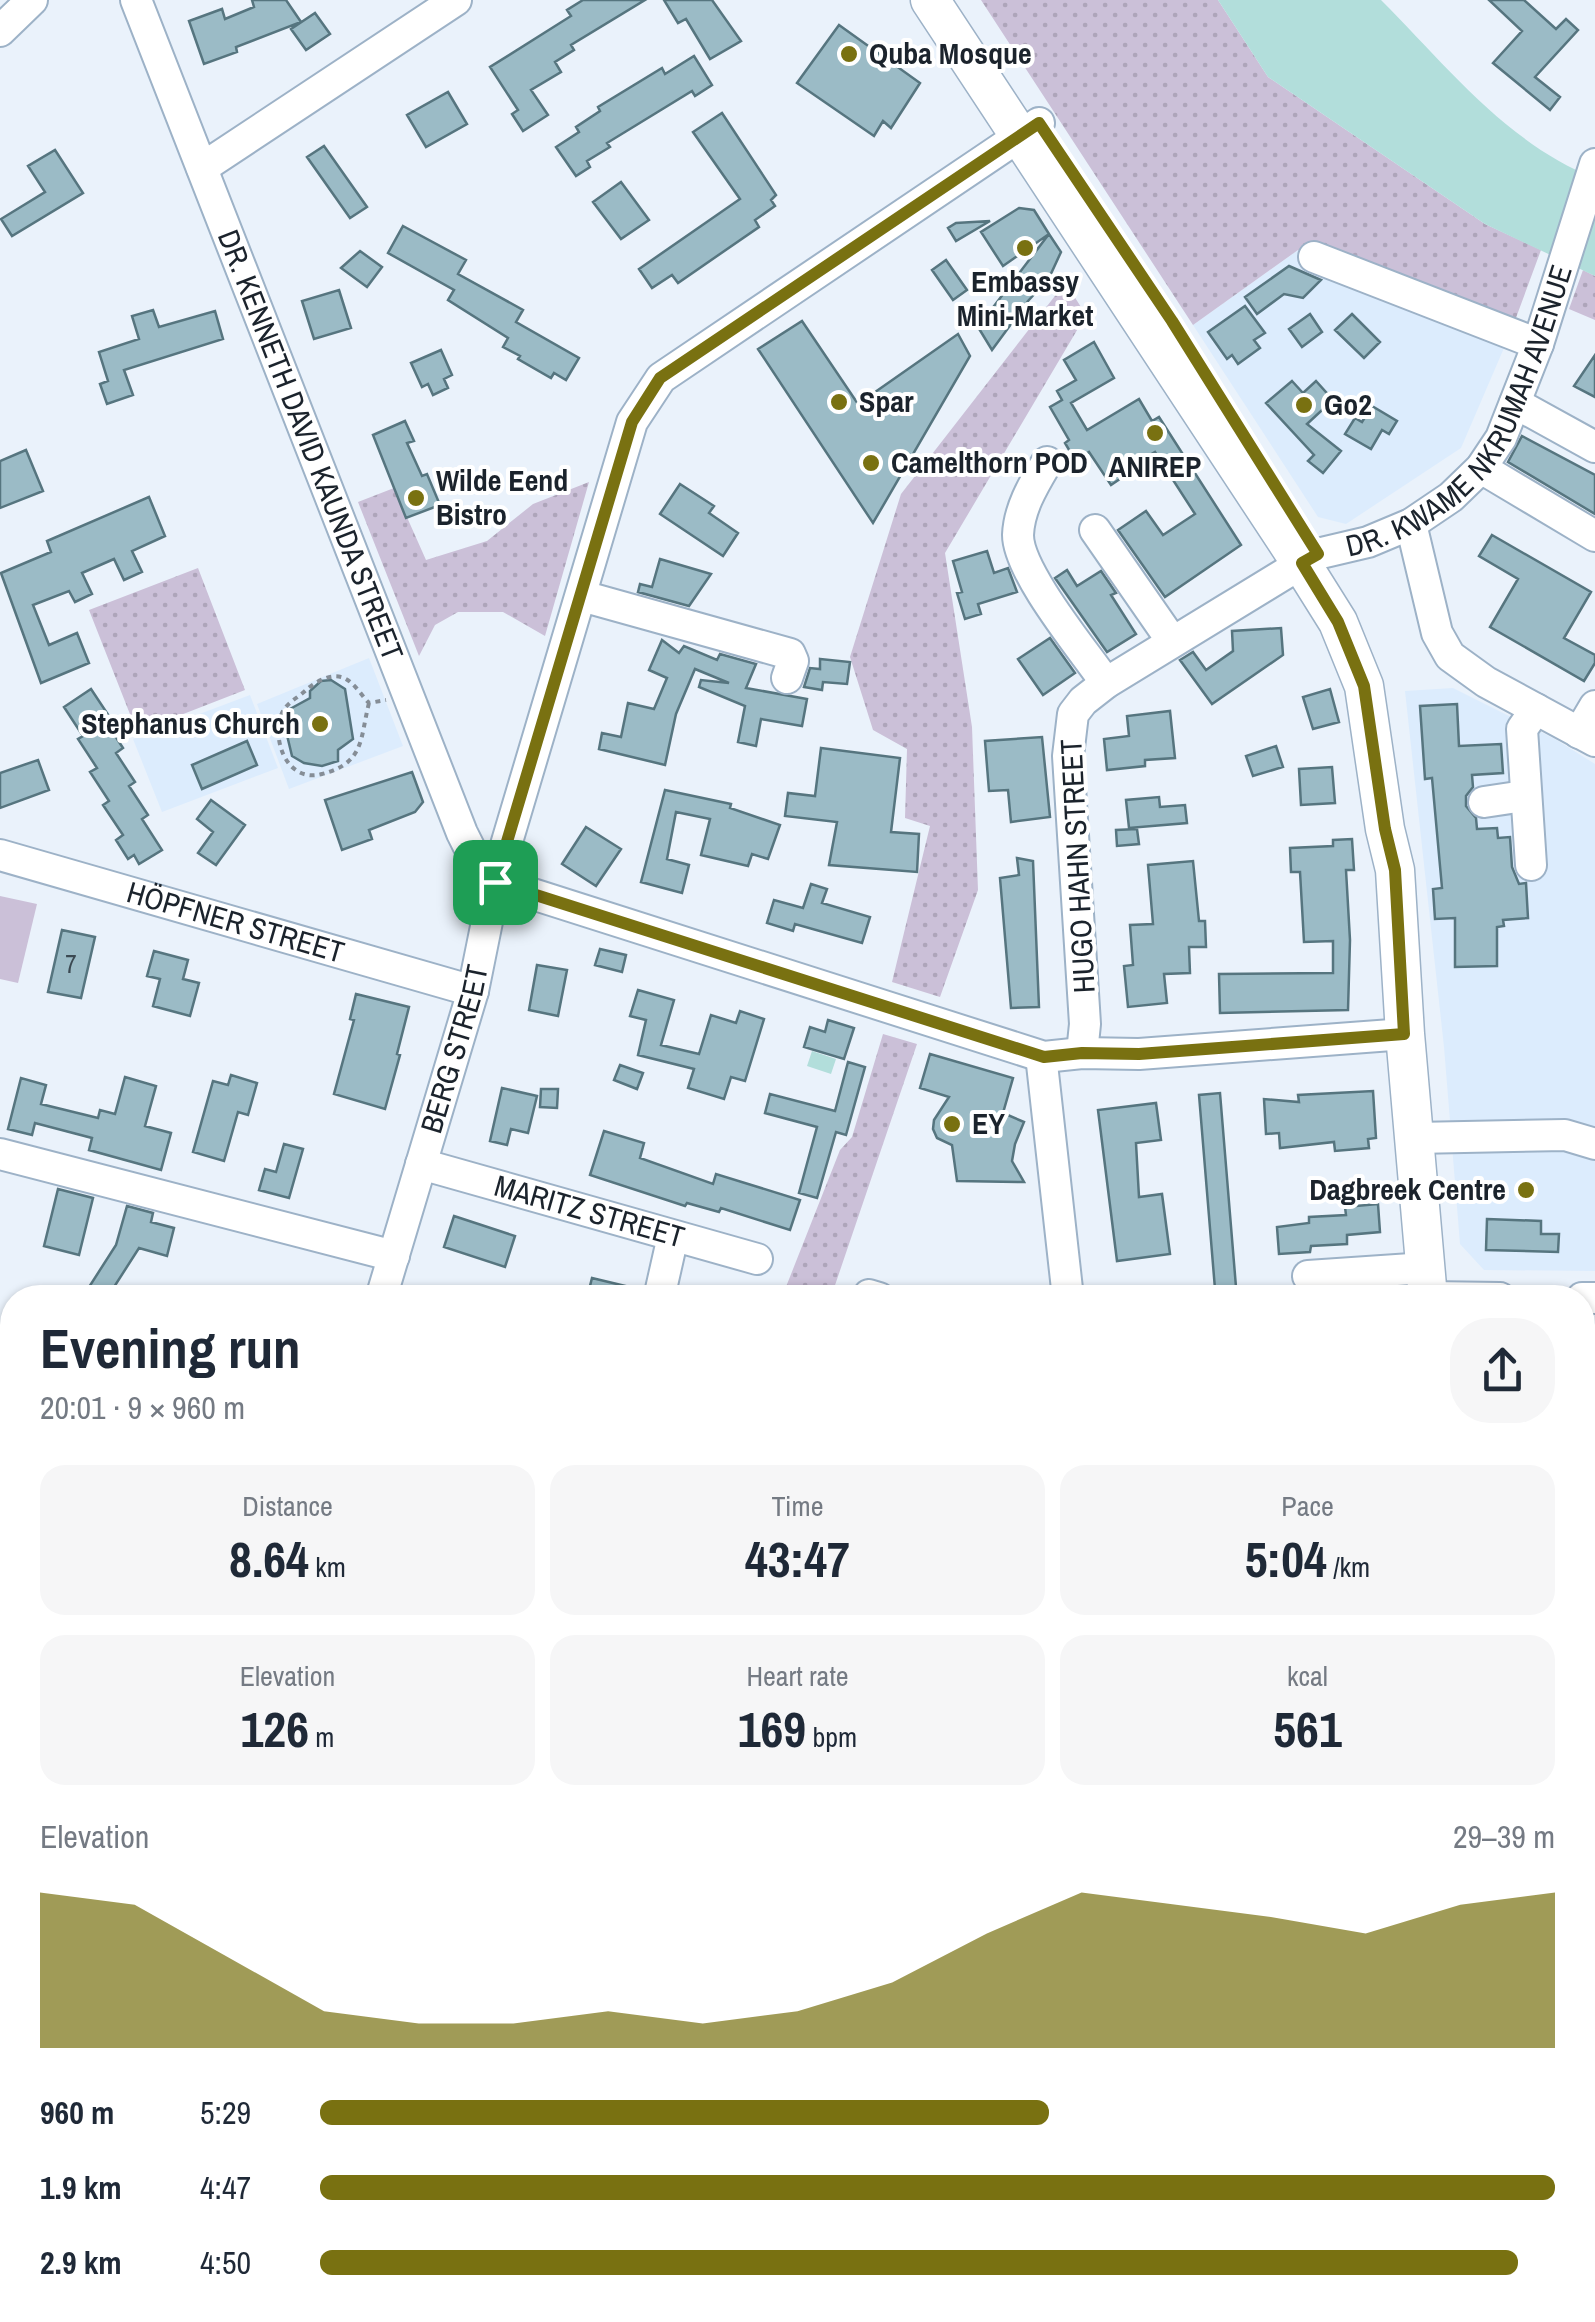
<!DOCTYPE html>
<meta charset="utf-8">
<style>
body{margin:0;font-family:"Archivo Narrow",sans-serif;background:#f6f6f7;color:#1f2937;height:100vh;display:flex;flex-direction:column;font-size:38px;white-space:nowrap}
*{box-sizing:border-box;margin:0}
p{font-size:32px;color:#747a83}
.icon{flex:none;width:55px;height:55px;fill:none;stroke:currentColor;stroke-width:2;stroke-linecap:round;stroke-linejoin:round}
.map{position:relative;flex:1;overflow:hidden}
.panel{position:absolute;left:0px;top:1285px;width:1595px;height:1038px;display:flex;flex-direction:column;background:#fff;border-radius:40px 40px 0 0;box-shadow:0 2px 8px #0004}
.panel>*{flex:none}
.pin{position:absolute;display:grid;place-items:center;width:85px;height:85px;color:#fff;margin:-42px;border-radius:20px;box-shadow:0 5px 15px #0006}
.round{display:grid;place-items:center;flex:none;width:105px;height:105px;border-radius:40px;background:#f6f6f7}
.summary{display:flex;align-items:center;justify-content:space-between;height:170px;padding:0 40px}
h1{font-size:55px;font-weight:800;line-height:75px}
.figures{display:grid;grid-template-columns:repeat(3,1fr);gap:15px;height:170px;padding:10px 40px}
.figures div{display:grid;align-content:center;border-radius:25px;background:#f6f6f7;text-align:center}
.figures b{font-size:50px;font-weight:800}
.figures small{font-size:28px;font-weight:400}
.figures p{font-size:28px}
.chart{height:280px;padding:20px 40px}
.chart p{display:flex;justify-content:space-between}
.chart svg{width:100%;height:180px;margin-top:10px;fill:#797111;opacity:.7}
ul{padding:0 40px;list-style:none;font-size:32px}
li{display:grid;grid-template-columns:160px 120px 1fr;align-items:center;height:75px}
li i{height:25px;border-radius:12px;background:#797111}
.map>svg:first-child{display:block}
</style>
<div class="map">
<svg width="1595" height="2322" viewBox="0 0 1595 2322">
<defs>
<pattern id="grass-dots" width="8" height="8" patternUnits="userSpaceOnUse" patternTransform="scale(2.5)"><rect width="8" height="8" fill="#cbc0d8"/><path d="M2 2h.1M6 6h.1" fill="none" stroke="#aea5ba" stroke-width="1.8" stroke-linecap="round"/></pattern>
</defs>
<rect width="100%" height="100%" fill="#eaf2fb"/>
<!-- built -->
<path fill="#dcecfd" d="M1298 250 1510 334 1461 448 1346 524 1318 517 1193 325Z
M369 658 403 746 289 789 257 704Z
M1453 688 1555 739 1595 764V1271L1484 1270 1460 1244 1444 1047 1405 691Z
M250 695 278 768 162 812 133 739Z
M1583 1322H1595V1821H1582Z
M1595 1928V2053L1582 2027 1583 1930Z
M1591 2177 1595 2185V2267L1583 2272V2180Z
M789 2310H1119L1124 2322H785Z
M1299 2310H1493L1465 2322H1305Z"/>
<!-- grass -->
<path fill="url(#grass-dots)" d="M981 0H1218L1268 77 1485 224 1541 250 1510 334 1298 250 1193 325Z
M1583 270 1595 276V320L1569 309Z
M1058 292 1074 296 1086 315 945 553 972 727 978 890 940 997 892 982 930 826 905 818 907 749 873 730 850 657 901 494Z
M589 482 545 636 503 612H458L435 625 419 656 358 502 394 488 426 560 487 541 533 504Z
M198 568 245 690 137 732 89 610Z
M883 1034 917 1044 831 1297H782L840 1150 852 1137Z
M12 2100V2310H194L175 2322H0V2117Z"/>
<!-- park -->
<path fill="#cbc0d8" d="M0 896 37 904 18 983 0 979Z"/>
<!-- water -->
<path fill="#b2dedb" d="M1218 0H1381C1446 65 1507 144 1595 178V276L1485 224 1268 77Z
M812 1051 836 1059 831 1074 807 1066Z"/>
<!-- building -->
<path fill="#9bbbc6" stroke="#56757f" stroke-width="2.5" d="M252 0H286L301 22 236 47 237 52 204 64 189 21 222 9 225 19 254 7Z
M583 0H645L571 45 574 50 555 62 561 72 531 90 548 115 523 131 512 114 518 110 490 67 571 16 567 10Z
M664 0H712L741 41 710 59 686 19 678 23Z
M1489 0H1524L1556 29 1566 19 1578 30 1535 77 1560 97 1550 110 1493 63 1522 31Z
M315 13 330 34 306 50 291 29Z
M839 25 920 83 891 128 883 121 874 136 797 83Z
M694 56 712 85 695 96 692 91 607 143 610 147 587 161 590 167 576 176 556 147 579 132 576 127 600 111 598 107 662 68 665 74Z
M448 92 467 124 426 147 407 115Z
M722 113 776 195 771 200 775 206 755 220 759 227 678 283 672 275 652 288 639 269 740 199 693 132Z
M324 146 367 207 350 218 307 157Z
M55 150 83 193 12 236 1 219 45 192 28 166Z
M621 182 649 220 621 239 593 202Z
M1019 208 1034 210 1049 234 1003 266 981 232Z
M990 221 956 241 948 228 956 223Z
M403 226 466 260 458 274 523 310 516 322 579 358 566 380 554 373 551 378 518 359 520 356 503 347 508 338 448 300 454 290 388 253Z
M1049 234 1061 252 1049 278 1028 301 992 350 978 327Z
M360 251 382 267 367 287 341 268Z
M946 260 967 290 953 300 932 270Z
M1289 266 1321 280 1303 298 1284 294 1257 314 1245 297Z
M339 290 351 328 314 339 302 301Z
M1245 306 1265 333 1254 340 1260 348 1238 364 1232 355 1227 359 1208 332Z
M153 310 159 327 215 311 223 339 124 370 133 395 107 404 100 384 108 381 99 352 139 339 132 316Z
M1310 314 1322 332 1302 347 1289 329Z
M1352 314 1380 342 1364 358 1335 330Z
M802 321 858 404 958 334 970 356 873 523 758 349Z
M1094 342 1114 378 1071 403 1087 430 1139 399 1152 421 1159 417 1241 545 1165 597 1118 530 1146 511 1163 535 1195 514 1155 452 1128 468 1130 472 1111 485 1089 452 1075 460 1065 443 1069 440 1050 407 1062 400 1057 391 1076 380 1064 360Z
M441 350 452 375 444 379 448 388 433 395 428 384 422 387 411 363Z
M1595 355V397L1574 386Z
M1292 381 1303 393 1316 381 1333 400 1307 424 1341 451 1323 473 1308 461 1314 455 1266 403Z
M1372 406 1397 421 1389 434 1382 430 1371 449 1345 434 1355 418 1362 422Z
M405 421 414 441 407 443 422 476 427 474 440 505 406 518 373 435Z
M1522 436 1595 475V514L1508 462Z
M26 450 43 491 0 508V461Z
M680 484 714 506 709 513 738 533 723 556 660 514Z
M149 497 165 536 132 551 142 572 124 580 114 559 82 573 92 594 75 602 69 591 33 605 49 645 77 633 89 663 41 683 1 573 51 552 47 541Z
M1492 535 1591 592 1564 638 1595 655V663L1584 681 1490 627 1518 579 1479 556Z
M987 551 994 573 1008 568 1017 592 978 604 981 614 965 619 957 593 962 592 953 561Z
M660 559 711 574 689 606 638 592 640 584 652 587Z
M1067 570 1077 586 1101 571 1116 593 1111 595 1136 634 1107 652 1055 578Z
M1281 628 1283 655 1212 704 1180 660 1193 652 1206 670 1233 651 1232 631Z
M1050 638 1075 673 1043 695 1018 659Z
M662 640 679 653 684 646 717 660 720 654 756 664 746 688 807 699 802 726 761 719 756 746 738 742 745 706 699 687 701 680 729 683 695 669 676 714 665 765 599 749 602 733 621 737 628 703 654 709 667 678 649 670Z
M820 659 850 662 847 684 823 682 822 690 804 687 810 668 820 669Z
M331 680 345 689 353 739 338 750V761L322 766 304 763 292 756 286 731 290 709 310 698V691L321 681Z
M91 689 109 716 104 719 123 748 116 753 135 782 129 786 148 815 142 819 162 850 139 864 134 855 128 859 116 840 123 835 103 805 109 801 90 772 97 768 78 739 83 736 64 707Z
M1330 689 1339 722 1313 729 1303 697Z
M1457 704 1459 746 1501 744 1503 773 1472 775 1473 787 1466 796V806L1476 818 1477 829 1497 828 1498 838 1510 837 1512 867 1519 884 1526 883 1528 918 1503 920 1504 926 1497 927V966L1455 967V918L1435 919 1433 889 1442 888 1432 778 1425 779 1420 706Z
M1170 711 1175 758 1145 760V766L1107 770 1104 739 1129 736 1127 716Z
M1042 737 1050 817 1011 822 1008 790 989 791 985 741Z
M247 741 257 765 202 789 192 765Z
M1276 746 1283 767 1253 776 1246 756Z
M821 748 900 758 891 832 919 834 917 872 829 865 837 822 785 816 788 793 815 796Z
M38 760 49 790 0 808V773Z
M1332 767 1335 803 1301 805 1299 769Z
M412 772 423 802 415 812 369 830 372 839 342 850 325 800Z
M665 790 731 804 730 808 780 825 768 859 752 854 748 866 701 855 710 819 676 812 667 859 689 865 682 893 641 882Z
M1159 797 1160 807 1185 805 1187 823 1129 828 1126 800Z
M211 800 245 825 216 865 198 853 213 832 197 819Z
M586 827 621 849 596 886 562 864Z
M1137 829 1139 844 1117 846 1116 830Z
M1352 839 1354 870H1346L1350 940 1348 1010 1220 1013 1219 974 1333 973V941L1304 942 1300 872H1291L1290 848 1333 846V840Z
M1017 858 1033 861 1039 1007 1011 1008 1000 878 1019 875Z
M1193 861 1199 921H1205L1206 947H1189L1190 973 1164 974 1167 1003 1128 1007 1124 966 1133 965 1130 925 1153 924 1148 865Z
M811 884 827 889 822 903 870 917 862 943 795 924 793 931 767 923 774 900 803 908Z
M62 930 95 937 81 998 48 992Z
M600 949 626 955 622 972 595 965Z
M154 951 188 960 183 979 199 983 190 1016 153 1006 160 979 147 976Z
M537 965 567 970 558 1016 529 1010Z
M638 990 674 1000 661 1045 699 1054 711 1015 736 1023 740 1011 764 1019 745 1081 731 1077 724 1099 688 1088 694 1069 638 1055 646 1020 630 1016Z
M356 994 409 1007 397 1054 400 1055 385 1109 334 1094 354 1020 350 1019Z
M828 1020 854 1028 844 1059 804 1047 810 1027 825 1032Z
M930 1054 1013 1078 1003 1113 1024 1122 1015 1144 1012 1161 1024 1182 957 1181 952 1145 937 1138 933 1129 934 1120 949 1097 920 1088Z
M848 1062 865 1067 846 1135 836 1132 817 1198 799 1193 817 1127 765 1113 770 1094 835 1111Z
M620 1065 643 1073 637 1089 614 1080Z
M231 1075 257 1083 248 1115 238 1112 224 1161 193 1152 213 1081 228 1085Z
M125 1077 156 1086 145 1126 171 1133 161 1170 89 1150 92 1138 35 1123 32 1135 8 1129 21 1078 46 1085 41 1104 98 1118 100 1110 115 1114Z
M502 1088 537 1096 528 1133 511 1129 507 1145 490 1141Z
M541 1089H558L557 1108 540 1107Z
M1373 1091 1376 1138 1368 1139 1369 1148 1335 1151 1334 1142 1280 1148 1279 1133 1266 1134 1264 1099 1299 1102 1298 1095Z
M1220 1093 1236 1287 1215 1289 1199 1095Z
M1156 1103 1161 1140 1136 1143 1139 1197 1162 1194 1170 1254 1117 1261 1098 1110Z
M604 1131 644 1143 640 1158 713 1184 716 1174 800 1200 790 1230 721 1208 719 1212 687 1203 685 1206 590 1175Z
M284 1144 303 1149 289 1198 259 1190 265 1169 276 1172Z
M58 1189 93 1198 79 1255 44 1246Z
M1378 1204 1380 1232 1347 1235V1244L1311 1246 1310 1252 1279 1254 1277 1227 1309 1223V1217L1346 1215 1345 1207Z
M127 1206 153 1213 151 1222 174 1228 167 1256 139 1248 107 1298H82L116 1245Z
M454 1216 515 1236 505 1267 444 1247Z
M1487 1219 1541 1221V1234H1559L1558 1252 1486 1250Z
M592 1278 642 1290 641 1298H587Z"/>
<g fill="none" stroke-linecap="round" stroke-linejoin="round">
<defs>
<g id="minor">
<path id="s1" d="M136 0 462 833 474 857 495 882 1044 1057 1082 1053 1139 1054 1405 1034"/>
<path d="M0 31 32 0"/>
<path d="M202 168 456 0"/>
<path d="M1314 257 1538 344"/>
<path d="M1515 403 1595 447"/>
<path d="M1047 462C1034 484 1019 508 1018 535 1018 572 1084 651 1106 683"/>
<path d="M1481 468 1595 536"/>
<path d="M1411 524 1437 633 1450 656 1486 682 1595 741"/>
<path d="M1095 530 1172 641"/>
<path d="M582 596 790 654 793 661 787 678"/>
<path d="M1579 733 1595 706"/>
<path d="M1484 802 1524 796"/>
<path id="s2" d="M0 855 473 991"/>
<path d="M1531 865 1522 729 1536 709"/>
<path id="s3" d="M1082 1053 1085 1024 1068 756 1073 714 1083 701 1106 683 1317 554 1368 542 1411 524 1451 497 1481 468 1501 438 1538 344 1595 164"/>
<path d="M1044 1057 1042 1064 1068 1298"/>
<path d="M1415 1138 1565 1135 1595 1144"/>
<path d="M0 1154 394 1256"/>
<path id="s4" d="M421 1164 757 1259"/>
<path d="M1308 1276 1426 1268"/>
<path d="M869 1295 879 1298"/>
<path d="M1428 1297 1500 1298"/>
<path id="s5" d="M381 1298 473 991 495 882 632 422 661 378 1039 123"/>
<path d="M659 1298 673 1236"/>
<path d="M1582 1298H1595"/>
<path d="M0 1592 12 1578"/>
<path d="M0 1983 12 1968"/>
<path d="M1582 2080 1595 2081"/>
<path d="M1582 2288 1595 2283"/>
<path d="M1294 2310 1300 2322"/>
<path d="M784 2322 788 2310"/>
<path d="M868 2322 869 2310"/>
<path d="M1174 2322 1201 2310"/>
<path d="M1504 2322 1532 2310"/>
</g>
<path id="major" d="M930 0 1301 563 1338 622 1364 686 1385 829 1395 870 1405 1034 1428 1298
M1582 2117 1595 2142"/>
<path id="highway" d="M1582 1888 1595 1887
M338 2322 380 2310
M446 2322 490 2310"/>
</defs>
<!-- minor casing -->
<use href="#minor" stroke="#9db2c7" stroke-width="34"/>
<!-- major casing -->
<use href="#major" stroke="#9db2c7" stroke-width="41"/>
<!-- highway casing -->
<use href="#highway" stroke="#9db2c7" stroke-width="46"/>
<!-- path -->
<path stroke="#858d96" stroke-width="4" stroke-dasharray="5 5" stroke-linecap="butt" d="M369 703C360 738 365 763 322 774 285 784 270 735 283 711 288 702 299 697 306 690 315 682 329 674 341 677 353 680 361 695 369 703L386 700"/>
<!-- minor -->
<use href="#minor" stroke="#fff" stroke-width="30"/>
<!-- major -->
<use href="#major" stroke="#fff" stroke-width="38"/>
<!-- highway -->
<use href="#highway" stroke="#fff" stroke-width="42"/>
</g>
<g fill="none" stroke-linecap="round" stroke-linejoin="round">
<defs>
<path id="route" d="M1039 123 1172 321 1318 554 1302 563 1338 622 1364 686 1385 829 1395 870 1404 1034 1139 1054 1082 1053 1044 1057 495 882 632 422 660 378Z"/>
</defs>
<!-- route casing -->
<use href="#route" stroke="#fff" stroke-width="20"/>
<!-- route -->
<use href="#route" stroke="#797111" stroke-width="12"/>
</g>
<!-- markers -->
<g fill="#797111" stroke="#fff" stroke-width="4">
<circle cx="849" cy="54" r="10"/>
<circle cx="1025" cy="248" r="10"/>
<circle cx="839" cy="402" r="10"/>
<circle cx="1304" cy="405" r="10"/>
<circle cx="1155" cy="433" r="10"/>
<circle cx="871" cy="463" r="10"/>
<circle cx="416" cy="498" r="10"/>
<circle cx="320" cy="724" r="10"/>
<circle cx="952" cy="1124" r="10"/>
<circle cx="1526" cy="1190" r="10"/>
</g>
<g text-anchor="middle" stroke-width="8" stroke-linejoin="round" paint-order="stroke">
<!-- number labels -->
<g font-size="25" fill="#3b4952">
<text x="71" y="973">7</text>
</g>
<!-- poi labels -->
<g font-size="30" font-weight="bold" fill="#1b232c" stroke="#fff" text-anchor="start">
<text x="869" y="64">Quba Mosque</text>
<text x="1025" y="292" text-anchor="middle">Embassy<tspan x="1025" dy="34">Mini-Market</tspan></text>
<text x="859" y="412">Spar</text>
<text x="1324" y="415">Go2</text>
<text x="891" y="473">Camelthorn POD</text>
<text x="1155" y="477" text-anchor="middle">ANIREP</text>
<text x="436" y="491">Wilde Eend<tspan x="436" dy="34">Bistro</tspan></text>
<text x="300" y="734" text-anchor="end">Stephanus Church</text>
<text x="972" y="1134">EY</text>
<text x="1506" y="1200" text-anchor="end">Dagbreek Centre</text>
</g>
<!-- street labels -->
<g font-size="30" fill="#1b232c" stroke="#fff">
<text dy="10" stroke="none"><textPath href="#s3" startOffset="852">DR. KWAME NKRUMAH AVENUE</textPath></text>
<text dy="10" stroke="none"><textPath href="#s1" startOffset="478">DR. KENNETH DAVID KAUNDA STREET</textPath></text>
<text transform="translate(1078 866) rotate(-93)" y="10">HUGO HAHN STREET</text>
<text dy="10" stroke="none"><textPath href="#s2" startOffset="245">HÖPFNER STREET</textPath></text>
<text dy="10" stroke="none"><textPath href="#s5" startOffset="260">BERG STREET</textPath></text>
<text dy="10" stroke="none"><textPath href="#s4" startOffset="175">MARITZ STREET</textPath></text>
</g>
</g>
</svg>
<div class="pin" style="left:495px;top:882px;background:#1e9e55"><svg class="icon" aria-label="arrive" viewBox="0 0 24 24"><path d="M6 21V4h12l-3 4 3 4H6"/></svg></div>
<section class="panel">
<div class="summary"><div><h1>Evening run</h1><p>20:01 · 9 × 960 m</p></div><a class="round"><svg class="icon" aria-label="share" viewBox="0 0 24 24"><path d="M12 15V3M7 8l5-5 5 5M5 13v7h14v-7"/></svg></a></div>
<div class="figures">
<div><p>Distance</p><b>8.64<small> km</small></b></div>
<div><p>Time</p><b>43:47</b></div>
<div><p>Pace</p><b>5:04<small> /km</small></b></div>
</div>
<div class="figures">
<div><p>Elevation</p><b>126<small> m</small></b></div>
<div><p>Heart rate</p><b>169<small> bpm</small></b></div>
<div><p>kcal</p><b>561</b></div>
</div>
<div class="chart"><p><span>Elevation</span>29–39 m</p>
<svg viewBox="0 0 160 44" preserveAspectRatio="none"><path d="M0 44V6L10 9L20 22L30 35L40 38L50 38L60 35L70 38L80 35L90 28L100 16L110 6L120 9L130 12L140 16L150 9L160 6V44z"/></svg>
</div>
<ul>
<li><b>960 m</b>5:29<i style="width:59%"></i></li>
<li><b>1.9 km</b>4:47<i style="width:100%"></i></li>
<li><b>2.9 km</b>4:50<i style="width:97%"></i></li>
</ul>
</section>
</div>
